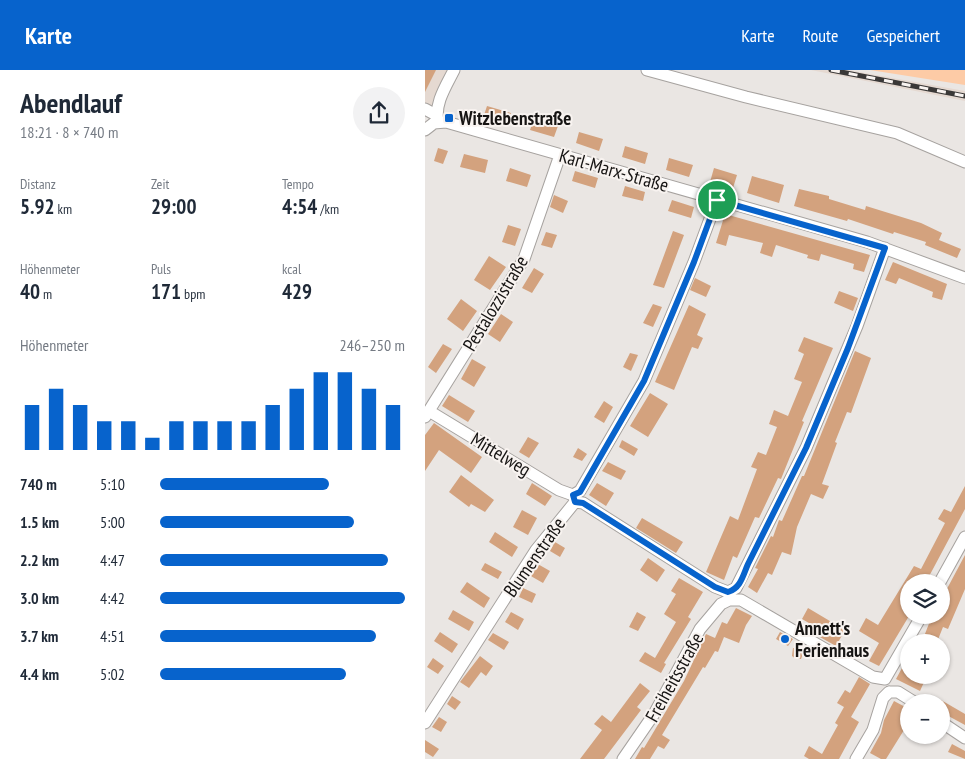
<!DOCTYPE html>
<html lang="de">
<meta charset="utf-8">
<style>
body{margin:0;font-family:"PT Sans Narrow",sans-serif;background:#f2f2f3;color:#1f2937;height:100vh;display:flex;flex-direction:column;font-size:19px;white-space:nowrap}
*{box-sizing:border-box;margin:0}
p{font-size:16px;color:#747a83}
.icon{flex:none;width:28px;height:28px;fill:none;stroke:currentColor;stroke-width:2;stroke-linecap:round;stroke-linejoin:round}
.map{position:relative;flex:1;overflow:hidden}
.panel{display:flex;flex-direction:column;background:#fff;width:425px}
.panel>*{flex:none}
.controls{position:absolute;left:475px;top:504px;display:grid;gap:10px}
.controls a{display:grid;place-items:center;width:50px;height:50px;border-radius:50%;background:#fff;box-shadow:0 1px 4px #0004;font-size:25px}
.pin{position:absolute;display:grid;place-items:center;width:42px;height:42px;color:#fff;margin:-21px;border:2px solid #fff;border-radius:50%;box-shadow:0 1px 5px #0007}
.round{display:grid;place-items:center;flex:none;width:52px;height:52px;border-radius:26px;background:#f2f2f3}
.overview{display:flex;align-items:center;justify-content:space-between;height:85px;padding:0 20px}
h1{font-size:28px;font-weight:800;line-height:38px}
.figures{display:grid;grid-template-columns:repeat(3,1fr);gap:8px;height:85px;padding:5px 20px}
.figures div{display:grid;align-content:center}
.figures b{font-size:21px;font-weight:800}
.figures small{font-size:14px;font-weight:400}
.figures p{font-size:14px}
.chart{height:140px;padding:10px 20px}
.chart p{display:flex;justify-content:space-between}
.chart svg{width:100%;height:90px;margin-top:5px;stroke:#0763cc;stroke-width:6}
ul{padding:0 20px;list-style:none;font-size:16px}
li{display:grid;grid-template-columns:80px 60px 1fr;align-items:center;height:38px}
li i{height:12px;border-radius:6px;background:#0763cc}
header{display:flex;align-items:center;gap:30px;box-sizing:border-box;height:70px;padding:0 25px;background:#0763cc;color:#fff}
header strong{font-size:24px}
nav{display:flex;gap:28px;margin-inline-start:auto;font-size:18px}
main{display:flex;flex:1;min-height:0}
.map>svg:first-child{display:block}
</style>
<header>
<strong>Karte</strong>
<nav><a>Karte</a><a>Route</a><a>Gespeichert</a></nav>
</header>
<main>
<section class="panel">
<div class="overview"><div><h1>Abendlauf</h1><p>18:21 · 8 × 740 m</p></div><a class="round"><svg class="icon" aria-label="share" viewBox="0 0 24 24"><path d="M12 15V3M7 8l5-5 5 5M5 13v7h14v-7"/></svg></a></div>
<div class="figures">
<div><p>Distanz</p><b>5.92<small> km</small></b></div>
<div><p>Zeit</p><b>29:00</b></div>
<div><p>Tempo</p><b>4:54<small> /km</small></b></div>
</div>
<div class="figures">
<div><p>Höhenmeter</p><b>40<small> m</small></b></div>
<div><p>Puls</p><b>171<small> bpm</small></b></div>
<div><p>kcal</p><b>429</b></div>
</div>
<div class="chart"><p><span>Höhenmeter</span>246–250 m</p>
<svg viewBox="0 0 160 44" preserveAspectRatio="none"><path d="M5 44V22M15 44V14M25 44V22M35 44V30M45 44V30M55 44V38M65 44V30M75 44V30M85 44V30M95 44V30M105 44V22M115 44V14M125 44V6M135 44V6M145 44V14M155 44V22"/></svg>
</div>
<ul>
<li><b>740 m</b>5:10<i style="width:69%"></i></li>
<li><b>1.5 km</b>5:00<i style="width:79%"></i></li>
<li><b>2.2 km</b>4:47<i style="width:93%"></i></li>
<li><b>3.0 km</b>4:42<i style="width:100%"></i></li>
<li><b>3.7 km</b>4:51<i style="width:88%"></i></li>
<li><b>4.4 km</b>5:02<i style="width:76%"></i></li>
</ul>
</section>
<div class="map">
<svg width="540" height="689" viewBox="0 0 540 689">
<rect width="100%" height="100%" fill="#eae6e3"/>
<!-- built -->
<path fill="#e5d9d1" d="M0 0H34L11 45 0 39Z
M386 0H423L540 21V31Z"/>
<!-- green -->
<path fill="#fdcba6" d="M445 0H540V15Z"/>
<!-- building -->
<path fill="#d3a27e" d="M0 0H11L0 22Z
M62 36 86 43 82 55 58 48Z
M109 48 133 56 129 67 105 60Z
M154 62 178 69 174 81 151 73Z
M200 76 223 83 220 94 197 87Z
M13 78 23 81 18 94 9 91Z
M39 84 63 90 60 103 35 97Z
M244 88 268 95 264 107 241 100Z
M85 98 106 105 102 117 81 111Z
M289 98 312 105 308 118 285 112Z
M150 101 173 108 170 118 147 111Z
M327 106 359 115 354 133 322 123Z
M200 116 220 122 218 131 197 126Z
M374 119 404 126V129L440 140 441 136 496 153 517 163 514 170 536 179 532 188 500 175 501 172 469 162 468 164 423 149 422 151 369 136Z
M129 125 143 131 138 143 125 137Z
M247 130 269 137 266 148 243 141Z
M300 144 445 185 439 202 428 199 429 194 396 184 394 191 382 188 383 185 351 175 347 187 335 183 338 173 304 165 301 176 291 173Z
M83 155 96 159 90 176 77 172Z
M248 161 259 165 239 218 228 215Z
M121 162 132 165 127 178 116 175Z
M64 186 81 197 65 220 49 210Z
M468 192 522 214 517 230 507 227 508 222 474 208 471 214 460 210Z
M109 198 119 204 107 223 97 218Z
M270 208 286 216 281 227 265 220Z
M414 221 433 228 428 241 409 233Z
M36 229 52 241 38 261 22 249Z
M228 234 237 237 228 257 218 253Z
M264 235 281 244 272 265 278 268 273 279 267 277 249 320 230 312Z
M76 244 88 252 75 272 63 264Z
M379 267 408 278 377 351 379 352 356 409 353 408 334 448 330 447 312 488 308 486 299 510 281 502 305 446 313 450 332 399 326 397 333 382 341 385 352 357 344 354 349 340 363 346 377 312 369 309 379 284 373 281Z
M18 274 27 279 11 303 3 297Z
M430 281 446 288 426 343 422 342 410 372 412 373 397 414 404 416 398 429 386 424 372 457 366 485 357 482 347 505 343 503 332 523 323 517 333 499 330 498 346 466 348 467 354 450 357 451 377 406H379Z
M205 283 213 285 206 301 198 297Z
M47 289 61 297 49 317 36 309Z
M225 323 243 334 223 367 205 356Z
M24 325 50 341 43 352 17 336Z
M179 331 188 337 179 353 169 347Z
M9 353 57 387 46 403 14 380 0 401V365Z
M103 367 114 373 104 388 94 382Z
M197 370 213 379 209 386 194 377Z
M153 378 162 384 157 391 148 387Z
M183 392 201 401 196 410 177 401Z
M36 405 69 430 60 442 46 434 44 437 24 422Z
M107 413 127 426 120 436 101 424Z
M172 413 189 423 181 436 164 425Z
M540 416V439L501 512H484V546L454 596 444 591 454 573 434 561 441 548 453 555 489 496 496 499 520 453 513 449 519 439 526 442Z
M97 440 112 448 103 465 88 457Z
M217 448 258 472 251 483 211 458Z
M70 462 93 477 87 487 64 472Z
M130 472 140 478 135 487 125 481Z
M540 485V519L523 559 518 557 512 572 498 569 505 551 503 550 504 545H516V530Z
M223 488 240 500 232 512 215 500Z
M60 493 77 502 73 509 56 500Z
M111 493 125 501 118 513 104 505Z
M254 508 278 522 263 547 266 549 239 593 241 594 236 603 214 591 220 582 230 588 251 552 239 544 251 524 246 521Z
M42 512 65 528 59 538 35 522Z
M98 518 111 524 107 533 94 527Z
M311 538 327 546 321 555 314 573 299 567 293 582 290 581 280 598 278 597 237 665 245 670 239 679 233 676 225 689H210L217 677 219 678 259 611 281 564 290 568 297 552 302 554Z
M383 538 420 560 411 576 393 566 396 560 377 549Z
M28 540 49 552 44 561 23 549Z
M86 542 99 549 93 560 80 552Z
M212 542 221 547 213 561 204 557Z
M15 562 33 574 27 583 9 571Z
M355 562 368 569 363 576 351 569Z
M68 563 84 572 79 580 63 570Z
M368 578H376L379 581 376 589H371L367 586Z
M55 586 68 596 61 606 56 602 44 618 35 612Z
M8 588 19 596 13 604 2 597Z
M477 598 484 602V605H490L500 610 495 621 471 609Z
M434 607 445 614 426 647 434 652 414 689H384L379 686 384 676 397 684 413 655 410 653 419 637 412 633 420 620 425 623Z
M215 613 225 621 212 637 216 640 179 689H155L177 660 169 654 177 645 186 652Z
M27 626 36 632 30 640 22 634Z
M516 630 540 644V655L516 642Z
M469 631 484 639V652L461 689H456L445 683 456 663 459 650Z
M14 647 22 652 16 662 7 657Z
M0 670 14 679 8 687 0 682Z
M527 674 540 681V689L523 682Z"/>
<g fill="none" stroke-linecap="round" stroke-linejoin="round">
<defs>
<path id="minor" d="M222 0 321 27 472 63 540 92
M0 39 11 45
M13 52C9 34 21 16 29 0
M0 60 9 53 21 52 442 172 540 208
M4 341 134 420 148 425
M0 347 99 189 135 85
M148 425 155 421 219 311 269 192 292 130
M150 432 158 433 290 517 303 522 311 518 381 378 432 256 460 178
M515 512 540 467
M460 609 497 545
M464 622H473L489 632
M516 652 540 668
M0 653 111 480 150 432
M198 689 229 644 275 559 296 534 304 530H316L448 607 460 609
M431 689 448 660 458 628 464 622"/>
</defs>
<!-- minor casing -->
<use href="#minor" stroke="#a6a29f" stroke-width="13"/>
<!-- minor -->
<use href="#minor" stroke="#fff" stroke-width="11"/>
<defs>
<path id="rail" d="M406 0 540 26"/>
</defs>
<!-- rail casing -->
<use href="#rail" stroke="#3a3837" stroke-width="5"/>
<!-- rail -->
<use href="#rail" stroke="#f8f3f0" stroke-width="3" stroke-dasharray="9" stroke-linecap="butt"/>
</g>
<g fill="none" stroke-linecap="round" stroke-linejoin="round">
<defs>
<path id="route" d="M292 130 460 178 423 278 381 378 323 494C318 505 316 518 303 522L290 517 158 433 150 432 148 425 155 422 219 311 269 192Z"/>
</defs>
<!-- route casing -->
<use href="#route" stroke="#fff" stroke-width="10"/>
<!-- route -->
<use href="#route" stroke="#0763cc" stroke-width="6"/>
</g>
<!-- markers -->
<g fill="#0763cc" stroke="#f8f3f0" stroke-width="2">
<rect x="19" y="43" width="10" height="10" rx="2.5"/>
<circle cx="360" cy="569" r="5"/>
</g>
<g text-anchor="middle" stroke-width="4" stroke-linejoin="round" paint-order="stroke">
<!-- poi labels -->
<g font-size="19" font-weight="bold" fill="#161413" stroke="#f8f3f0" text-anchor="start">
<text x="34" y="55">Witzlebenstraße</text>
<text x="370" y="565">Annett's<tspan x="370" dy="22">Ferienhaus</tspan></text>
</g>
<!-- street labels -->
<g font-size="19" fill="#161413" stroke="#f8f3f0">
<text transform="translate(189 100) rotate(16)" y="7">Karl-Marx-Straße</text>
<text transform="translate(70 233) rotate(-59)" y="7">Pestalozzistraße</text>
<text transform="translate(76 384) rotate(31)" y="7">Mittelweg</text>
<text transform="translate(109 487) rotate(-55)" y="7">Blumenstraße</text>
<text transform="translate(249 607) rotate(-61)" y="7">Freiheitsstraße</text>
</g>
</g>
</svg>
<div class="controls">
<a><svg class="icon" aria-label="layers" viewBox="0 0 24 24"><path d="M12 4l9 5-9 5-9-5zM3 14l9 5 9-5"/></svg></a>
<a>+</a>
<a>−</a>
</div>
<div class="pin" style="left:292px;top:130px;background:#1e9e55"><svg class="icon" aria-label="arrive" viewBox="0 0 24 24"><path d="M6 21V4h12l-3 4 3 4H6"/></svg></div>
</div>
</main>
